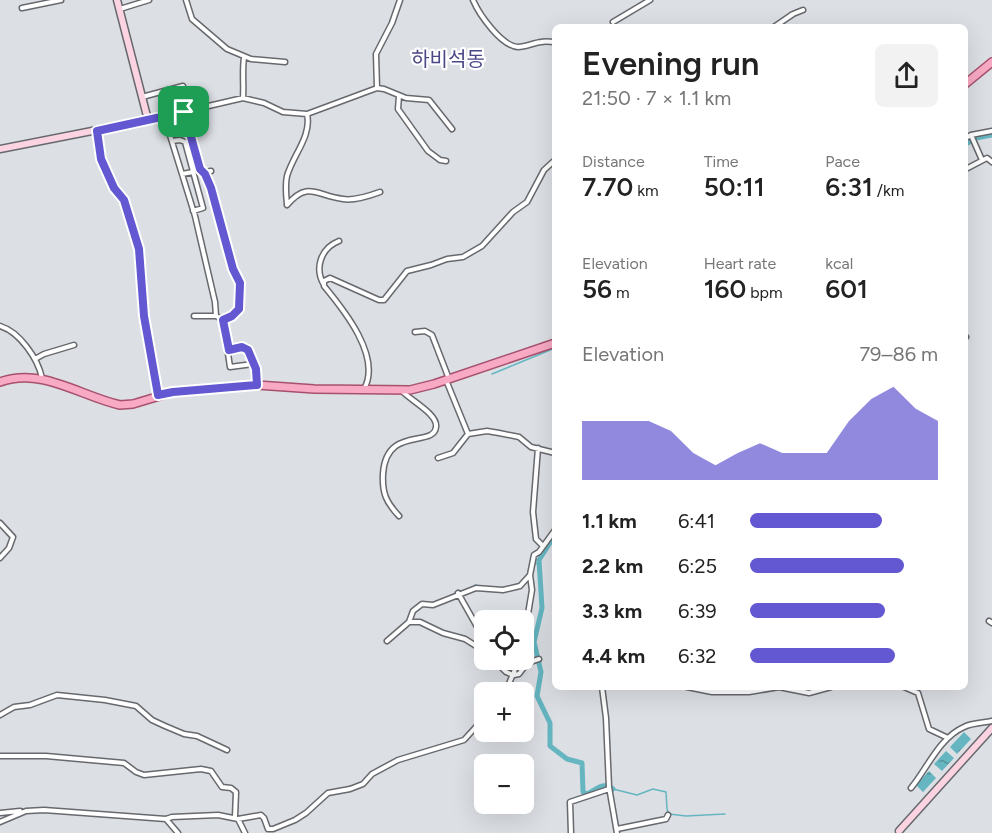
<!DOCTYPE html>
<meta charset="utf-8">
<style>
body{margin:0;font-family:Figtree,"Noto Sans KR",sans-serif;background:#f2f2f2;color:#222;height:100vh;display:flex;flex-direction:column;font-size:22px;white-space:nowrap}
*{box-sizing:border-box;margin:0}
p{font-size:20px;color:#767676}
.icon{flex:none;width:33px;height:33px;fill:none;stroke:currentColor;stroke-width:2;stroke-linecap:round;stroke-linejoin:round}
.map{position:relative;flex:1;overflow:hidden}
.sheet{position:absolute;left:552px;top:24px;width:416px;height:666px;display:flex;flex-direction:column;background:#fff;border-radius:9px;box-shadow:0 6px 24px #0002}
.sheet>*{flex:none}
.fabs{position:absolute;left:474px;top:610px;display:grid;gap:12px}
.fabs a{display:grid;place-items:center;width:60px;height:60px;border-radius:9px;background:#fff;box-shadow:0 6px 24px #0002;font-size:30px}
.pin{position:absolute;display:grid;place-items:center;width:51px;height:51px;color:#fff;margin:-26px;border-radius:12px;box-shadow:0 3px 9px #0006}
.round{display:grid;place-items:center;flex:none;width:63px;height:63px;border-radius:9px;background:#f2f2f2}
.summary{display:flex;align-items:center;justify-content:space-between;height:102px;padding:0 30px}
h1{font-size:33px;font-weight:600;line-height:45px}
.figures{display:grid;grid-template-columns:repeat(3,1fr);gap:9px;height:102px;padding:6px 30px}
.figures div{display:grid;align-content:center}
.figures b{font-size:26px;font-weight:600}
.figures small{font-size:16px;font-weight:400}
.figures p{font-size:16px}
.chart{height:168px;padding:12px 30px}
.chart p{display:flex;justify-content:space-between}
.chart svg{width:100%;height:108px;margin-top:6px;fill:#6358d1;opacity:.7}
ul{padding:0 30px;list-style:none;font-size:20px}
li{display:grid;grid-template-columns:96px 72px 1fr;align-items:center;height:45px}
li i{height:15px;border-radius:8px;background:#6358d1}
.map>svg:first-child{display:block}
</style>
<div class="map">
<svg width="992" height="833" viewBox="0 0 992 833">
<defs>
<pattern id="water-ripples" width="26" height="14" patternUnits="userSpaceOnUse" patternTransform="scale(1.5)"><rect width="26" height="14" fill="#65b6c1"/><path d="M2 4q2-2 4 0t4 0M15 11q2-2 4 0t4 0" fill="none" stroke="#52939c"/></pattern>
</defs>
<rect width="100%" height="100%" fill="#dcdfe4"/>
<!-- water -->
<path fill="url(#water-ripples)" d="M964 732 971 739 957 754 950 747Z
M946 751 954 758 942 771 934 764Z
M929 771 936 778 923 792 916 785Z"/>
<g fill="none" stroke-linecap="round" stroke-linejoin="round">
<!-- stream -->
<path stroke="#65b6c1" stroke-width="1.5" d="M492 374 555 348
M533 564 539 563
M475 585 483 587
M499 588 509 587
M613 789 637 795 653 789 666 792 667 809 669 814 686 816 725 814"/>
<!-- canal -->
<path stroke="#65b6c1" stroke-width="5" d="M964 145 976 138 992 135
M555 535 539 560 542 608 534 642 541 672 537 696 550 723V746L567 759 582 763 583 792 587 794C596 790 603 781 613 789"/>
<defs>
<path id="street" d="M186 0 192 19 227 49 251 59 285 62
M473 0C479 14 501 46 518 47 526 47 533 43 541 42 545 41 551 42 555 42
M22 8 61 0
M120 9 149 0
M613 22 650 0
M774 27 793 14 803 10
M377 88 376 54 392 23 400 0
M399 96 398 109 428 151 440 160 446 161
M142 97 183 86
M243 98C244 84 242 71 244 58
M184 112 200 169 206 172 211 171
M164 116 195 216 215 302 216 316
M148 120 243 98 264 103 283 112 307 114 377 88 384 89 406 98 429 100 452 129
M971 135 982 160
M964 139 971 135 992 131
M172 141 180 140 185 142 203 208 193 211
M964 170 987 158 992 162
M203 171 211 188 233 269 240 283 239 309 232 316 223 320
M182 174 193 172
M287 204C286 195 285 185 287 176 293 155 312 136 307 114
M287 205C308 180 317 196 343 199 354 201 369 196 380 192
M324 285C314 268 321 248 339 241
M194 316H216L223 320 230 367 253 364
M0 326C20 332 38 359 42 378
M415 332 425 331 432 335 449 379
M964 335 966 337
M229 350 242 347 248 350 256 369 257 384
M35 359 44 354 74 345
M446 380 468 434
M364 389C382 357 344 310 324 286V281L330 278 379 300H384L407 271 431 265 447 259 463 257 482 246 513 212 527 202 544 170 555 160
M538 448 533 512 536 539 542 545
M438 458 453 453 468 434 487 431 499 433 519 437 531 447 555 453
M399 516C386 502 382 493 383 474 386 425 434 448 436 427 438 414 410 400 402 391
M0 523 13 537 9 548 0 558
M458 593 484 639
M989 621 992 623
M409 622 413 611 422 604 433 605 476 588 503 590 520 586 530 575 534 555 539 552 555 530
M524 638 532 590 530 575
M387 641 409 622H420L443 633 465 639 484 651
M494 660 506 672 513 675
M514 675 519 674C524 666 530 661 539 659
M602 687 606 718 609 787 617 833
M687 687 712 692H749L779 687 809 693 831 687
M904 687 918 693 929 729 948 738
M505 693 519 660
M0 715 14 707 30 705 57 695 105 700 136 706 152 720 165 726 184 734 197 736 227 750
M0 756H46L124 763 136 772 144 775 201 769 211 771 222 787 231 788 236 792 235 817
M911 788C927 769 939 738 964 727 972 723 983 723 992 721
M0 813 20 811
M166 819 178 833
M238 819 261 815 264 818 268 829H273L295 820 306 813 328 793 350 789 363 784 372 774 398 760 464 740 484 718
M0 822 26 811 44 810 166 819 172 817 218 815 238 819 245 833
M617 829 666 819 668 815
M571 833 570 802 609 789"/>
<path id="secondary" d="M97 131 101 159 114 188 124 200 139 249 144 316 158 395
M0 149 148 120 117 0
M899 831 992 728"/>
<path id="primary" d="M964 85 992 62
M0 382C42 367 80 396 120 405L133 404 173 392 257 385 314 389 410 390 434 384 555 343"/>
</defs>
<!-- street casing -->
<use href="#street" stroke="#67696e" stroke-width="7"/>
<!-- secondary casing -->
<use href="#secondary" stroke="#67696e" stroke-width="9"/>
<!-- primary casing -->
<use href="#primary" stroke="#a7516e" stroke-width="10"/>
<!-- street -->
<use href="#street" stroke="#fff" stroke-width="4"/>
<!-- secondary -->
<use href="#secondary" stroke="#fcd4e1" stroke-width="6"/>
<!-- primary -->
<use href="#primary" stroke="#f8a9c3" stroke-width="7"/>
</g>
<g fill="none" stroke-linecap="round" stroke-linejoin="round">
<defs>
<path id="route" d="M184 112 200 169 205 174 211 188 233 269 240 283 239 309 232 316 223 320 229 350 242 347 248 350 256 369 257 385 173 392 158 395 144 316 139 249 124 200 114 188 101 159 97 131Z"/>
</defs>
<!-- route casing -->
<use href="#route" stroke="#fff" stroke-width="12"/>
<!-- route -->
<use href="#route" stroke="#6358d1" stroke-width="8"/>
</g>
<g text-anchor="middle" stroke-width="4.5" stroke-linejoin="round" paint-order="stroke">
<!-- quarter labels -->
<g font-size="20" fill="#494785" stroke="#fff">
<text x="448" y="66">하비석동</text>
</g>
</g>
</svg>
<div class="fabs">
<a><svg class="icon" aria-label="locate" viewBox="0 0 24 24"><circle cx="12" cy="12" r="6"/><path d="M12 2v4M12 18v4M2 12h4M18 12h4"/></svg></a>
<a>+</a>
<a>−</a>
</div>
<div class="pin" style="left:184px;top:112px;background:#1e9e55"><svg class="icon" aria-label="arrive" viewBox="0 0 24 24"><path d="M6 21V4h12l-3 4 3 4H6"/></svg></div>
<section class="sheet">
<div class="summary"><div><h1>Evening run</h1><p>21:50 · 7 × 1.1 km</p></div><a class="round"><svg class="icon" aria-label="share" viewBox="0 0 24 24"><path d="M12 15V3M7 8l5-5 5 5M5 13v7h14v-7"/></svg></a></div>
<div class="figures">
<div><p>Distance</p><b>7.70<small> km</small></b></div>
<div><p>Time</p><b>50:11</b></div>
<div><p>Pace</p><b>6:31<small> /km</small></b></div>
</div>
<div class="figures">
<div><p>Elevation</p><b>56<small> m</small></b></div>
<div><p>Heart rate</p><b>160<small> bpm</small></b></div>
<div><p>kcal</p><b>601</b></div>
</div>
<div class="chart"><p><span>Elevation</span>79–86 m</p>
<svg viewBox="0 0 160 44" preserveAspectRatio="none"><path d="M0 44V20L10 20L20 20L30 20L40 24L50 33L60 38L70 33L80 29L90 33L100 33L110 33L120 20L130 11L140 6L150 15L160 20V44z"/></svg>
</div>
<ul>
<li><b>1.1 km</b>6:41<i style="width:70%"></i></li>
<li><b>2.2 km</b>6:25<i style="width:82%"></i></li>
<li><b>3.3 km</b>6:39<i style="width:72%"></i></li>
<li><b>4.4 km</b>6:32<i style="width:77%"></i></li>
</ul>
</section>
</div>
